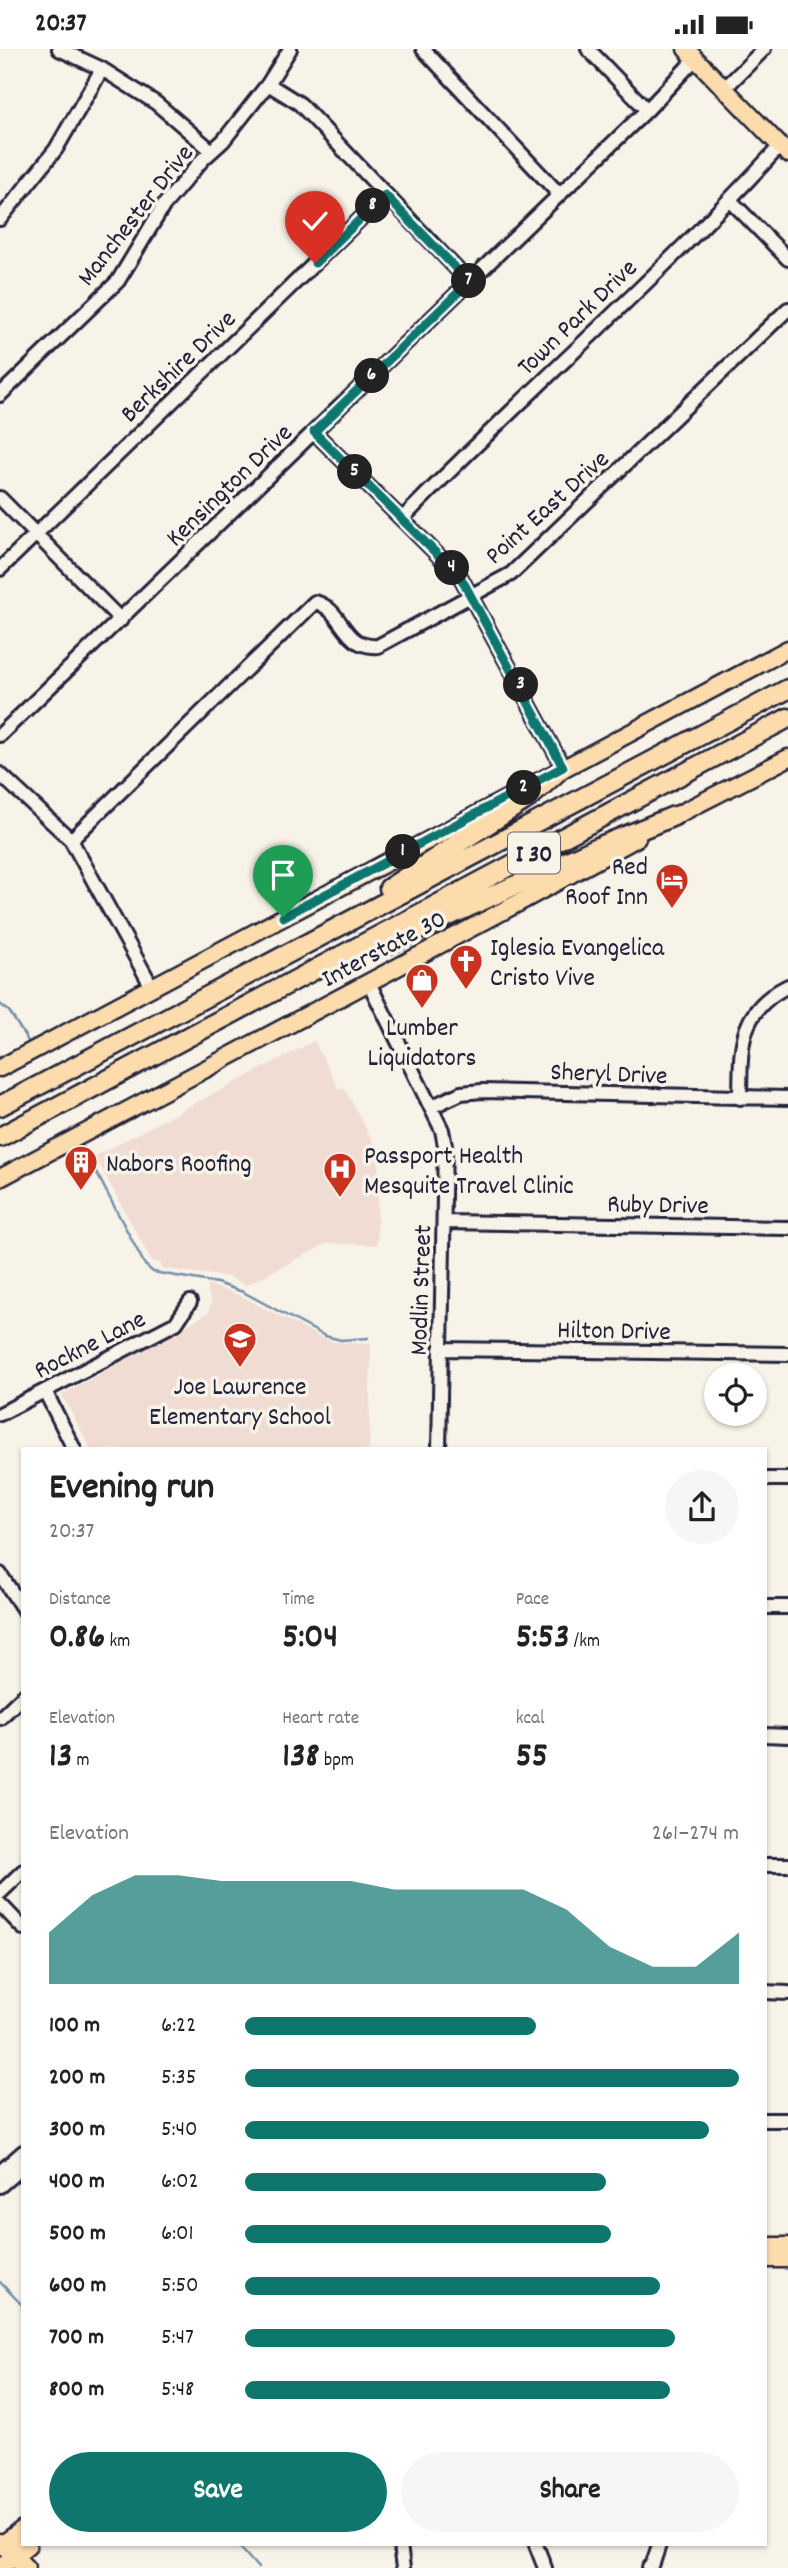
<!DOCTYPE html>
<meta charset="utf-8">
<style>
body{margin:0;font-family:Dekko,sans-serif;background:#f6f6f6;color:#222;height:100vh;display:flex;flex-direction:column;font-size:26px;white-space:nowrap}
*{box-sizing:border-box;margin:0}
p{font-size:23px;color:#767676}
.icon{flex:none;width:38px;height:38px;fill:none;stroke:currentColor;stroke-width:2;stroke-linecap:round;stroke-linejoin:round}
.map{position:relative;flex:1;overflow:hidden}
.drawer{position:absolute;left:21px;top:1398px;width:746px;height:1099px;display:flex;flex-direction:column;background:#fff;border-radius:0px;box-shadow:0 2px 5px #0004}
.drawer>*{flex:none}
.tools{position:absolute;left:704px;top:1314px;display:grid;gap:14px}
.tools a{display:grid;place-items:center;width:63px;height:63px;border-radius:50%;background:#fff;box-shadow:0 2px 5px #0004;font-size:35px}
.pin{position:absolute;display:grid;place-items:center;width:60px;height:60px;color:#fff;margin:-72px -30px;border-radius:50% 50% 50% 0;rotate:-45deg;box-shadow:0 0 7px #0007}
.pin .icon{rotate:45deg}
.km{position:absolute;width:35px;height:35px;margin:-18px;border-radius:50%;background:#222;color:#fff;font-size:19px;line-height:35px;text-align:center}
.round{display:grid;place-items:center;flex:none;width:74px;height:74px;border-radius:37px;background:#f6f6f6}
.head{display:flex;align-items:center;justify-content:space-between;height:119px;padding:0 28px}
h1{font-size:38px;font-weight:700;line-height:52px}
.stats{display:grid;grid-template-columns:repeat(3,1fr);gap:10px;height:119px;padding:7px 28px}
.stats div{display:grid;align-content:center}
.stats b{font-size:35px;font-weight:700}
.stats small{font-size:19px;font-weight:400}
.stats p{font-size:19px}
.chart{height:196px;padding:14px 28px}
.chart p{display:flex;justify-content:space-between}
.chart svg{width:100%;height:126px;margin-top:7px;fill:#0f766e;opacity:.7}
.primary-button{display:flex;gap:14px;margin-top:auto;padding:14px 28px}
.primary-button a{flex:1;height:80px;border-radius:42px;background:#0f766e;color:#fff;font-size:28px;font-weight:700;line-height:80px;text-align:center}
.primary-button a+a{background:#f6f6f6;color:#222}
ul{padding:0 28px;list-style:none;font-size:23px}
li{display:grid;grid-template-columns:112px 84px 1fr;align-items:center;height:52px}
li i{height:18px;border-radius:9px;background:#0f766e}
.status{display:flex;justify-content:space-between;align-items:center;height:49px;padding:0 35px;background:#fff;direction:ltr}
.status svg{height:19px;fill:currentColor}
.map>svg:first-child{display:block}
</style>
<div class="status"><b>20:37</b><svg viewBox="0 0 49 12"><path d="M0 12V9h3v3zM5 12V6h3v6zM10 12V3h3v9zM15 12V0h3v12zM26 1h20v11H26zM47 4h2v5h-2z"/></svg></div>
<div class="map">
<svg width="788" height="2519" viewBox="0 0 788 2519">
<rect width="100%" height="100%" fill="#f7f3e8"/>
<filter id="ink" filterUnits="userSpaceOnUse"><feTurbulence type="fractalNoise" baseFrequency=".0143" numOctaves="2"/><feDisplacementMap in="SourceGraphic" scale="14" xChannelSelector="R" yChannelSelector="G"/><feConvolveMatrix kernelMatrix="1 2 1 2 8 2 1 2 1" color-interpolation-filters="sRGB"/></filter>
<g filter="url(#ink)">
<!-- built -->
<path fill="#f0dcd3" d="M314 992 339 1040 344 1038 379 1104 377 1196 328 1194 246 1236 229 1228 163 1220 160 1214 152 1213 95 1107Z
M208 1236 237 1245 322 1289 334 1293 371 1295 369 1400H91L62 1346 178 1282 208 1264 211 1252 207 1242Z"/>
<g fill="none" stroke-linecap="round" stroke-linejoin="round">
<!-- stream -->
<path stroke="#758dab" stroke-width="2.5" d="M0 955 9 962 28 992
M83 1098 145 1216 153 1223 217 1234 243 1243 325 1287 341 1291 368 1289
M0 2233 23 2257
M238 2496 258 2519"/>
<defs>
<path id="minor" d="M59 0 102 20 156 54 212 102
M423 0 559 145
M588 0 647 61
M268 35 300 55 469 233
M724 40 764 0
M730 151 788 210
M0 170 56 100 102 20
M0 346 118 232 164 156 203 110 223 92 268 35 290 0
M314 383 461 529 563 718
M0 449 121 571
M403 469C526 343 661 227 780 97
M0 520 385 146
M0 686 647 61 696 9
M0 725 71 791 152 938
M71 791 315 553C344 560 342 600 378 597L511 525 788 260
M369 934 442 1081 445 1097 439 1400
M740 1049C741 1000 737 962 788 937
M431 1058 461 1044 482 1042 788 1049
M444 1173 788 1179
M440 1300 788 1305
M45 1342 74 1400
M0 1365 176 1274 190 1253
M765 1430H788
M0 1525 23 1560
M765 1558H788
M0 1669 23 1647
M765 1686 788 1687
M765 1816H788
M0 1844 23 1822
M0 1855 23 1879
M765 1943 788 1944
M765 2071H788
M0 2123 23 2103
M0 2137 23 2117
M400 2496 403 2519
M536 2496 545 2519
M649 2519 653 2514 659 2496"/>
<path id="major" d="M686 0 788 105
M665 772 788 709
M0 1019 788 600
M0 1129 522 852 637 789
M765 2197H788
M765 2210H788
M0 2493 26 2519
M0 2497 23 2480
M0 2518 28 2496"/>
<path id="highway" d="M389 839 530 748 563 718
M384 897 598 798 674 767
M0 1057 788 640
M0 1088 788 669"/>
</defs>
<!-- minor casing -->
<use href="#minor" stroke="#22223b" stroke-width="18"/>
<!-- major casing -->
<use href="#major" stroke="#22223b" stroke-width="21"/>
<!-- highway casing -->
<use href="#highway" stroke="#22223b" stroke-width="23"/>
<!-- minor -->
<use href="#minor" stroke="#f7f3e8" stroke-width="12"/>
<!-- major -->
<use href="#major" stroke="#fcdcac" stroke-width="16"/>
<!-- highway -->
<use href="#highway" stroke="#fcdcac" stroke-width="18"/>
</g>
</g>
<g fill="none" stroke-linecap="round" stroke-linejoin="round" filter="url(#ink)">
<defs>
<path id="route" d="M283 868 563 718 461 529 314 383 469 233 385 146 315 214"/>
</defs>
<!-- route casing -->
<use href="#route" stroke="#fff" stroke-width="14"/>
<!-- route -->
<use href="#route" stroke="#0f766e" stroke-width="9"/>
</g>
<!-- icons -->
<defs>
<symbol id="hotel-pin" viewBox="-11 -11 22 30"><path d="M0 17L-7.5 6A9.5 9.5 0 1 1 7.5 6Z" fill="#c8321e" stroke="#f7f3e8"/><path d="M-6-4.5h1.5V1H6V5H4.5V3h-9V5H-6ZM-4 0a1.8 1.8 0 1 1 3.6 0ZM.5 0V-2.5h3Q6-2.5 6 0Z" fill="#fff"/></symbol>
<symbol id="church-pin" viewBox="-11 -11 22 30"><path d="M0 17L-7.5 6A9.5 9.5 0 1 1 7.5 6Z" fill="#c8321e" stroke="#f7f3e8"/><path d="M-1.2-6h2.4v3.5h3.3v2.4h-3.3V6h-2.4V-.1h-3.3v-2.4h3.3Z" fill="#fff"/></symbol>
<symbol id="shop-pin" viewBox="-11 -11 22 30"><path d="M0 17L-7.5 6A9.5 9.5 0 1 1 7.5 6Z" fill="#c8321e" stroke="#f7f3e8"/><path d="M-5-2.5h2.3a2.7 3.5 0 0 1 5.4 0H5L5.5 6h-11ZM-1.5-2.5h3a1.5 2.3 0 0 0-3 0Z" fill="#fff"/></symbol>
<symbol id="building-pin" viewBox="-11 -11 22 30"><path d="M0 17L-7.5 6A9.5 9.5 0 1 1 7.5 6Z" fill="#c8321e" stroke="#f7f3e8"/><path d="M-4-6H4V6H1V3H-1V6H-4ZM-2.5-4.3h1.7v1.8h-1.7ZM.8-4.3h1.7v1.8H.8ZM-2.5-1h1.7V.8h-1.7ZM.8-1h1.7V.8H.8Z" fill="#fff"/></symbol>
<symbol id="hospital-pin" viewBox="-11 -11 22 30"><path d="M0 17L-7.5 6A9.5 9.5 0 1 1 7.5 6Z" fill="#c8321e" stroke="#f7f3e8"/><path d="M-5-5h3v3.5h4V-5h3V5h-3V1.5h-4V5h-3Z" fill="#fff"/></symbol>
<symbol id="school-pin" viewBox="-11 -11 22 30"><path d="M0 17L-7.5 6A9.5 9.5 0 1 1 7.5 6Z" fill="#c8321e" stroke="#f7f3e8"/><path d="M0-5L7-2L0 1L-7-2ZM-4 1L0 2.5L4 1V4Q0 6-4 4Z" fill="#fff"/></symbol>
</defs>
<g fill-rule="evenodd">
<use href="#hotel-pin" x="653" y="812" width="38" height="52"/>
<use href="#church-pin" x="447" y="893" width="38" height="52"/>
<use href="#shop-pin" x="403" y="912" width="38" height="52"/>
<use href="#building-pin" x="62" y="1094" width="38" height="52"/>
<use href="#hospital-pin" x="321" y="1101" width="38" height="52"/>
<use href="#school-pin" x="221" y="1271" width="38" height="52"/>
</g>
<g text-anchor="middle" stroke-width="7" stroke-linejoin="round" paint-order="stroke">
<!-- shield labels -->
<rect fill="#f7f3e8" stroke="#62616f" stroke-width="2" x="508" y="783.5" width="52" height="41" rx="5"/>
<g font-size="24" font-weight="bold" fill="#22223b">
<text x="534" y="812">I 30</text>
</g>
<!-- street labels -->
<g font-size="26" fill="#22223b" stroke="#f7f3e8">
<text transform="translate(134 165) rotate(-52)" y="9">Manchester Drive</text>
<text transform="translate(576 267) rotate(-44)" y="9">Town Park Drive</text>
<text transform="translate(177 316) rotate(-44)" y="9">Berkshire Drive</text>
<text transform="translate(228 435) rotate(-44)" y="9">Kensington Drive</text>
<text transform="translate(546 457) rotate(-42)" y="9">Point East Drive</text>
<text transform="translate(383 898) rotate(-28)" y="9">Interstate 30</text>
<text transform="translate(609 1023) rotate(2)" y="9">Sheryl Drive</text>
<text transform="translate(658 1154) rotate(1)" y="9">Ruby Drive</text>
<text transform="translate(419 1241) rotate(-88)" y="9">Modlin Street</text>
<text transform="translate(614 1280) rotate(1)" y="9">Hilton Drive</text>
<text transform="translate(89 1294) rotate(-27)" y="9">Rockne Lane</text>
</g>
<!-- poi labels -->
<g font-size="26" fill="#22223b" stroke="#f7f3e8" text-anchor="start">
<text x="648" y="825" text-anchor="end">Red<tspan x="648" dy="30">Roof Inn</tspan></text>
<text x="490" y="906">Iglesia Evangelica<tspan x="490" dy="30">Cristo Vive</tspan></text>
<text x="422" y="986" text-anchor="middle">Lumber<tspan x="422" dy="30">Liquidators</tspan></text>
<text x="364" y="1114">Passport Health<tspan x="364" dy="30">Mesquite Travel Clinic</tspan></text>
<text x="106" y="1122">Nabors Roofing</text>
<text x="240" y="1345" text-anchor="middle">Joe Lawrence<tspan x="240" dy="30">Elementary School</tspan></text>
</g>
</g>
</svg>
<div class="tools">
<a><svg class="icon" aria-label="locate" viewBox="0 0 24 24"><circle cx="12" cy="12" r="6"/><path d="M12 2v4M12 18v4M2 12h4M18 12h4"/></svg></a>
</div>
<div class="pin" style="left:283px;top:868px;background:#1e9e55"><svg class="icon" aria-label="arrive" viewBox="0 0 24 24"><path d="M6 21V4h12l-3 4 3 4H6"/></svg></div>
<div class="pin" style="left:315px;top:214px;background:#d93025"><svg class="icon" aria-label="check" viewBox="0 0 24 24"><path d="M5 12l5 5 9-10"/></svg></div>
<b class="km" style="left:403px;top:803px">1</b>
<b class="km" style="left:524px;top:739px">2</b>
<b class="km" style="left:521px;top:636px">3</b>
<b class="km" style="left:452px;top:519px">4</b>
<b class="km" style="left:355px;top:423px">5</b>
<b class="km" style="left:372px;top:327px">6</b>
<b class="km" style="left:469px;top:232px">7</b>
<b class="km" style="left:373px;top:157px">8</b>
<section class="drawer">
<div class="head"><div><h1>Evening run</h1><p>20:37</p></div><a class="round"><svg class="icon" aria-label="share" viewBox="0 0 24 24"><path d="M12 15V3M7 8l5-5 5 5M5 13v7h14v-7"/></svg></a></div>
<div class="stats">
<div><p>Distance</p><b>0.86<small> km</small></b></div>
<div><p>Time</p><b>5:04</b></div>
<div><p>Pace</p><b>5:53<small> /km</small></b></div>
</div>
<div class="stats">
<div><p>Elevation</p><b>13<small> m</small></b></div>
<div><p>Heart rate</p><b>138<small> bpm</small></b></div>
<div><p>kcal</p><b>55</b></div>
</div>
<div class="chart"><p><span>Elevation</span>261–274 m</p>
<svg viewBox="0 0 160 44" preserveAspectRatio="none"><path d="M0 44V26L10 13L20 6L30 6L40 8L50 8L60 8L70 8L80 11L90 11L100 11L110 11L120 18L130 31L140 38L150 38L160 26V44z"/></svg>
</div>
<ul>
<li><b>100 m</b>6:22<i style="width:59%"></i></li>
<li><b>200 m</b>5:35<i style="width:100%"></i></li>
<li><b>300 m</b>5:40<i style="width:94%"></i></li>
<li><b>400 m</b>6:02<i style="width:73%"></i></li>
<li><b>500 m</b>6:01<i style="width:74%"></i></li>
<li><b>600 m</b>5:50<i style="width:84%"></i></li>
<li><b>700 m</b>5:47<i style="width:87%"></i></li>
<li><b>800 m</b>5:48<i style="width:86%"></i></li>
</ul>
<div class="primary-button"><a>Save</a><a>Share</a></div>
</section>
</div>
